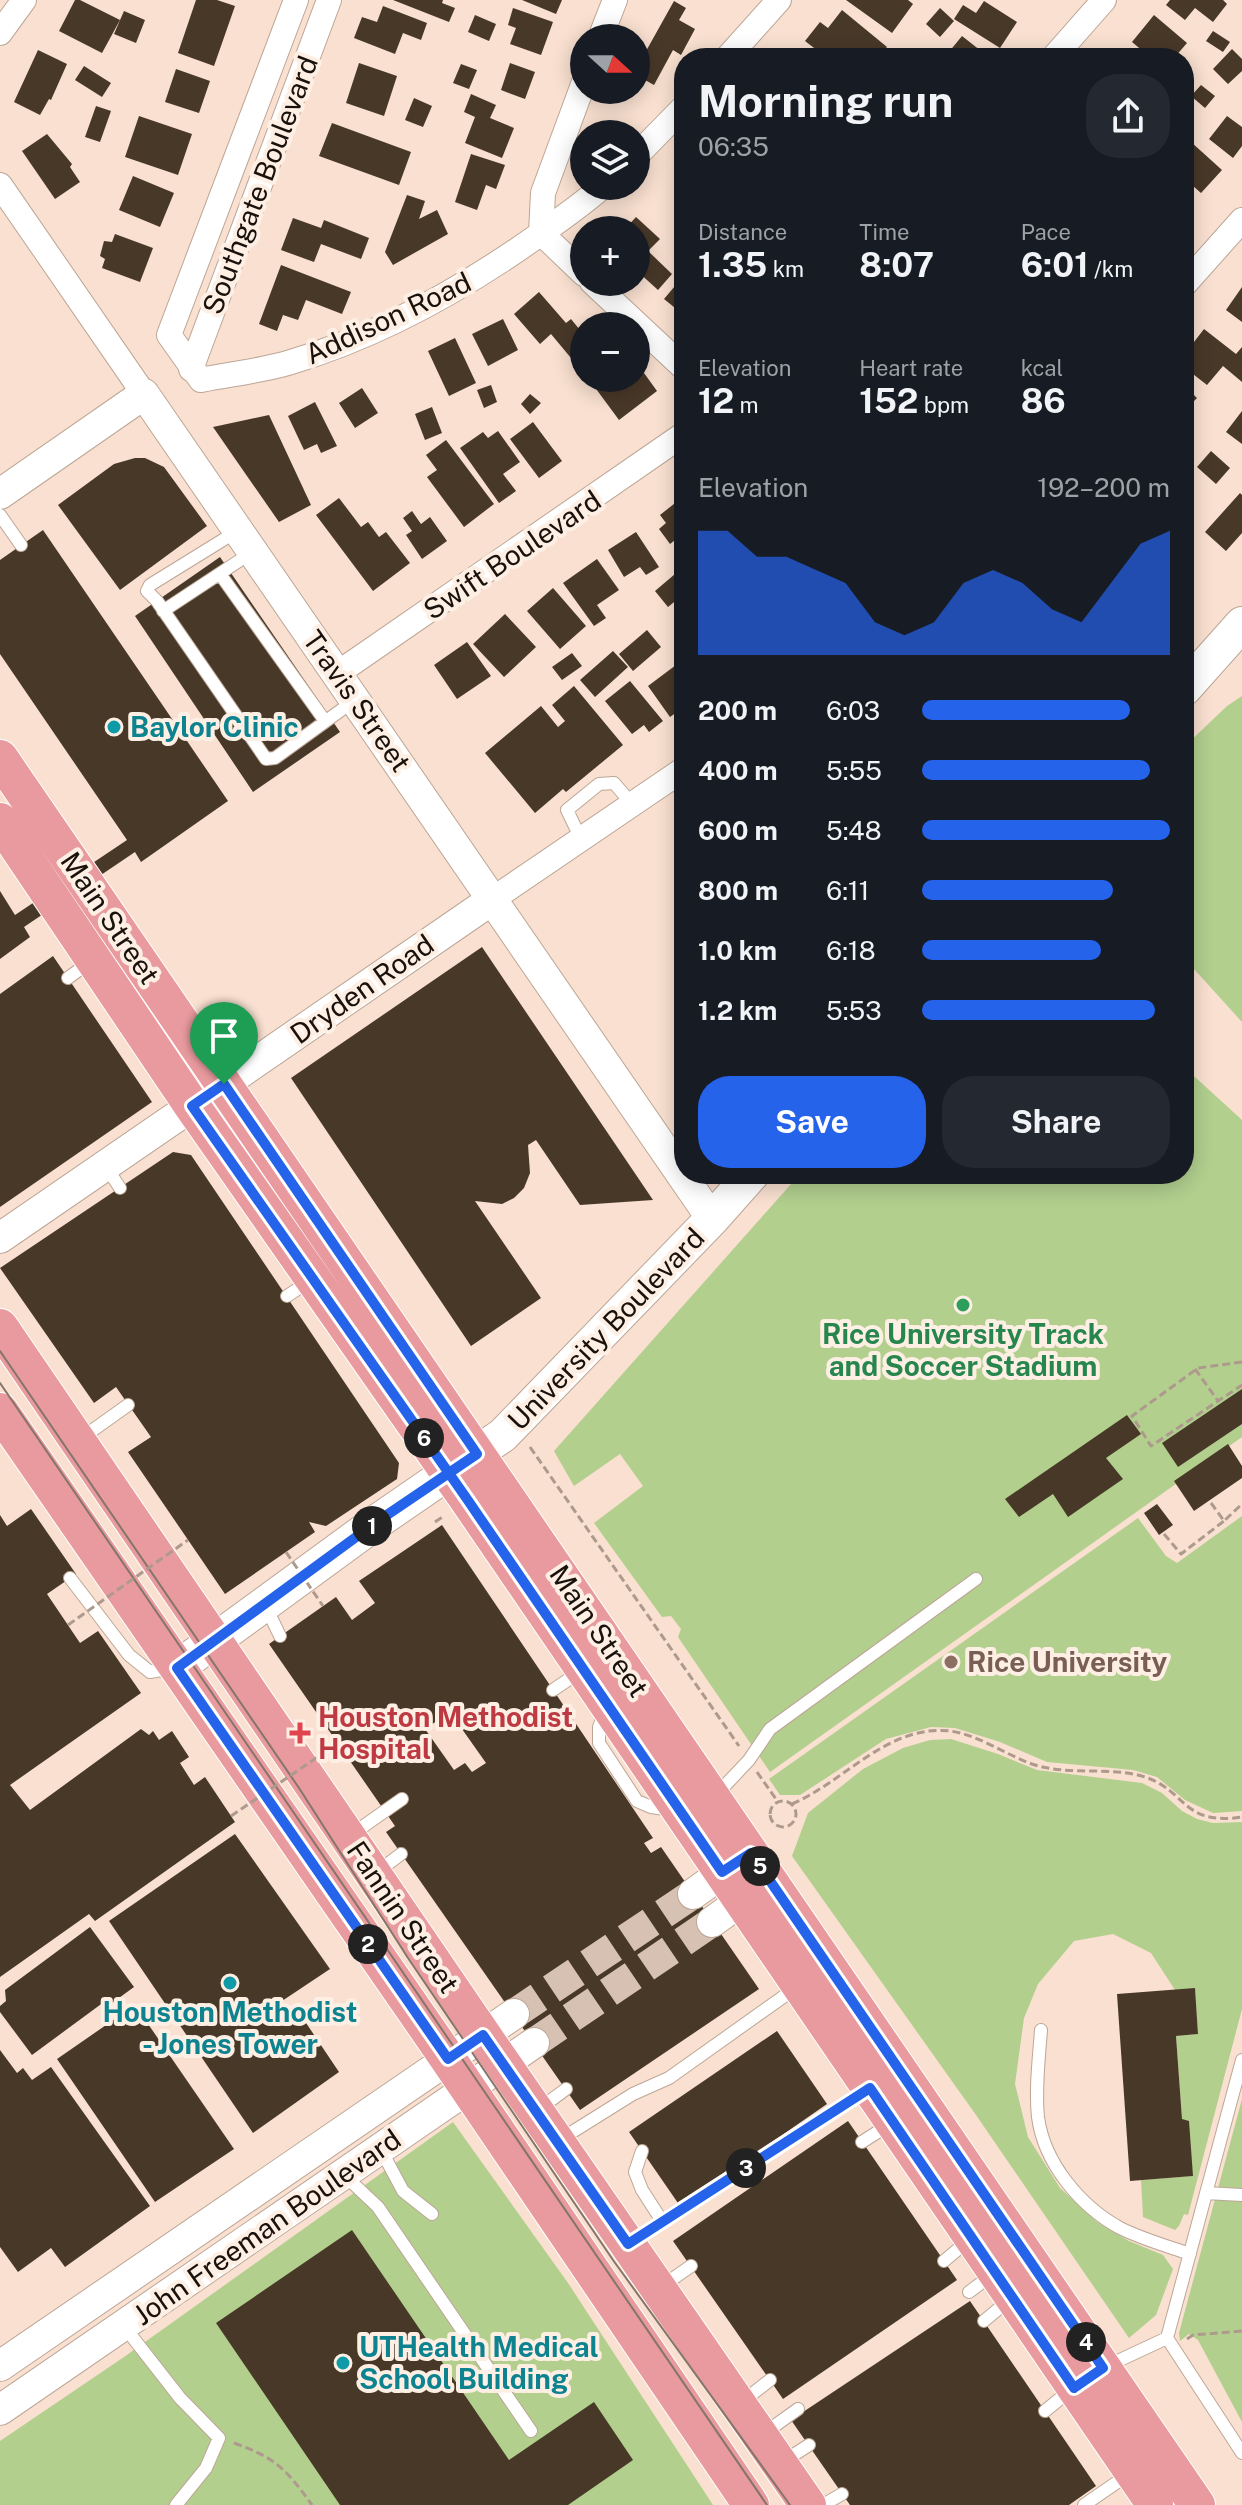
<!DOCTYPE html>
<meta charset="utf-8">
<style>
body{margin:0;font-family:"Public Sans",sans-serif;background:#242831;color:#f1f3f6;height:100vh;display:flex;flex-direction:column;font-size:30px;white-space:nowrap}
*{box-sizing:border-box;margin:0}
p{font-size:26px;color:#9ea1a6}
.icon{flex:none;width:44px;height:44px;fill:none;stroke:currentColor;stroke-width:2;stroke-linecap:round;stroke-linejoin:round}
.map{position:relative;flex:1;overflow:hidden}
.side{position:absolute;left:674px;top:48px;width:520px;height:1136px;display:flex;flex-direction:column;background:#171b24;border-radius:32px;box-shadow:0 4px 20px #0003}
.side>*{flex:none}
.needle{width:52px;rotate:111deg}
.buttons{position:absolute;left:570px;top:24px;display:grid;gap:16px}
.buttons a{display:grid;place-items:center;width:80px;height:80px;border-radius:50%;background:#171b24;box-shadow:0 4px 20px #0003;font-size:40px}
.pin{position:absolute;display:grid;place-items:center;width:68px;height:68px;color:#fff;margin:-82px -34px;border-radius:50% 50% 50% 0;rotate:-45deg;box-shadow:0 0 8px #0007}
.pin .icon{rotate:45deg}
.km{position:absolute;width:40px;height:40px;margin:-20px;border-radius:50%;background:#222;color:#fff;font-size:22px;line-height:40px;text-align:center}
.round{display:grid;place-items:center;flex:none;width:84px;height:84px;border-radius:32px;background:#242831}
.summary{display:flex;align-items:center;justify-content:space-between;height:136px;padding:0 24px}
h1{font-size:44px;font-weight:700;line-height:60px}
.metrics{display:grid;grid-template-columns:repeat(3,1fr);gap:12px;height:136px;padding:8px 24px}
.metrics div{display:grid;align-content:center}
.metrics b{font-size:34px;font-weight:700}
.metrics small{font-size:22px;font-weight:400}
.metrics p{font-size:22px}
.chart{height:224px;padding:16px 24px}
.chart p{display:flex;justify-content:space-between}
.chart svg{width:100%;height:144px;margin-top:8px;fill:#2563eb;opacity:.7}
.button{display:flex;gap:16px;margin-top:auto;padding:16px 24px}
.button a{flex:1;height:92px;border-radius:32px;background:#2563eb;color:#fff;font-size:32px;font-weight:700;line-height:92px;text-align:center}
.button a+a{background:#242831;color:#f1f3f6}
ul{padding:0 24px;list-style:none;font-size:26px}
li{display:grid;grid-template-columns:128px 96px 1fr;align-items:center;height:60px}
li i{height:20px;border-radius:10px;background:#2563eb}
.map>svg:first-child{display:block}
</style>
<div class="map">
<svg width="1242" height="2505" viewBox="0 0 1242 2505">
<rect width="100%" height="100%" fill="#f9e0d0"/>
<!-- green -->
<path fill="#b2cf8e" d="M1242 696V1022L1184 958V747L1227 706Z
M1184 1067 1242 1120V1437L770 1772 678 1637 681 1629 671 1616 662 1617 594 1523 643 1486 620 1454 574 1486 554 1451 800 1174H1184Z
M1242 1516V1811L1213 1813 1185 1800 1157 1777 1133 1770 1047 1762 1000 1742 955 1728 931 1727 886 1739 800 1795H780L769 1779 1138 1518 1166 1556 1177 1563Z
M951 1739 998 1754 1037 1770 1142 1783 1162 1793 1182 1811 1197 1819 1213 1823 1242 1822V2009L1188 2215 1184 2214 1179 2226 1175 2230 1143 2217 1141 2180 1193 2176 1182 2119 1176 2036 1198 2034 1195 1989 1175 1990 1151 1953 1113 1934 1074 1941 1038 1984 1024 2018 1015 2084 1028 2137 1060 2188 1097 2222 1129 2241 1163 2255 1173 2269 1156 2315 1129 2338 976 2115 792 1856 808 1813 863 1769 903 1748 930 1740Z
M1242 2099V2422L1198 2340 1189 2334 1180 2341 1179 2333Z
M453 2122 568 2283 713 2505H0V2441L124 2357Z"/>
<!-- building -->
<path fill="#483828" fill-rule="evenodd" d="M75 0H80L120 20 102 53 59 31Z
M196 0H217L235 6 214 66 178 53Z
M393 0H443L442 3 455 8 449 22Z
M522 0H562L556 14Z
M846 0H908L913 4 892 33Z
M1170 0H1223L1227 4 1213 22 1195 8 1185 20 1166 5Z
M674 1 686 8 679 20 695 29 681 55 673 50 654 85 636 75V69Z
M984 1 1017 22 1000 48 954 19 963 5 976 13Z
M383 6 427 23 421 40 403 33 395 54 354 38 362 17 377 22Z
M513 8 553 22 541 55 510 44 516 28 508 25Z
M940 8 954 21 940 37 926 24Z
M842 10 887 47 878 58H827L805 41 820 22 828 28Z
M124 11 145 20 136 43 114 34Z
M475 15 496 24 489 41 468 32Z
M1154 15 1187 43 1174 58H1161L1154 52 1150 57 1132 42Z
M1213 31 1230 42 1223 52 1206 41Z
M962 36 990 58H944Z
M1232 49 1242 59V71L1228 84 1213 69Z
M38 50 67 64 51 100 49 99 40 115 14 102Z
M359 63 397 76 384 116 346 103Z
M510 63 535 72 525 99 501 90Z
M461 64 477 70 469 89 453 83Z
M84 66 111 83 102 97 75 80Z
M176 69 210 81 199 113 165 102Z
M1201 85 1215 96 1205 108 1191 96Z
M471 94 496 105 490 118 514 128 502 158 465 143 475 117 464 112Z
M414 98 432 106 423 127 405 120Z
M96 106 111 111 100 142 85 137Z
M139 116 192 134 178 175 125 157Z
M1227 116 1242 127V146L1233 158 1209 139Z
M332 123 411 152 399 185 319 156Z
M47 134 72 164 70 167 80 182 55 199 22 151Z
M1191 142 1222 170 1201 193 1184 178V150Z
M471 154 505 165 496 189 486 185 477 210 455 202Z
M133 176 174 193 160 227 119 210Z
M407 195 425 201 419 219 437 210 448 234 393 265 385 252Z
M636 217 660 239 648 251 672 274 658 290 636 270V230H624Z
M293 218 321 228 324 220 369 238 361 259 321 244 314 262 281 250Z
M115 234 153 248 140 282 102 268 105 259 100 256 104 241 112 242Z
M281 265 351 292 342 314 306 300 298 320 283 315 277 331 259 324Z
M680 280 684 283V307L680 312 664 299Z
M1242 287V322L1226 310Z
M539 292 566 323 571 319 584 335V347L571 358 551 334 540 344 514 314Z
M503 319 518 350 488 366 472 334Z
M1204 329 1236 354 1242 347V382L1223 366 1207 385 1184 367V355Z
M455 338 476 383 449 396 428 351Z
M644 373 657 391 619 420 588 378H627L630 383Z
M491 385 497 402 484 408 477 390Z
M1184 385 1197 398 1184 411Z
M362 388 378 413 355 428 339 403Z
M530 394 541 403 530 414 521 404Z
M315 402 337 446 321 453 317 444 304 450 288 416Z
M432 407 442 433 425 440 415 414Z
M1242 411V444L1226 432Z
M269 415 311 505 279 522 213 427Z
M533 422 562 461 539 478 510 439Z
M498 431 520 462 503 474 516 491 499 503 460 448 483 432 488 438Z
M446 440 494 504 464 527 427 477 437 470 426 455Z
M1211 451 1230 468 1216 484 1197 467Z
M135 458H145L164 467 207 526 120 590 58 505 114 464Z
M1240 493 1242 495V533L1226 551 1205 532Z
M684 496V533L670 544 659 529 666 523 660 515Z
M339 498 361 527 368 522 379 537 386 532 410 563 373 591 316 515Z
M412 511 421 524 430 517 447 541 422 559 406 535 412 531 403 518Z
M43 530 228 801 141 862 135 852 24 927 30 937 0 959V891L15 915 127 840 0 654V560Z
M636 532 659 567 646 575 640 567 624 577 608 550Z
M220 557 340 732 253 792 135 616Z
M597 559 619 590 597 605 606 618 594 626 563 583Z
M675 574 684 585V594L668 607 655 591Z
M553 588 586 626 560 649 527 611Z
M505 614 536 647 504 677 473 644Z
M647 630 661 647 633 671 619 654Z
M467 642 491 676 457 699 434 665Z
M613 651 628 667 595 697 580 680Z
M572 653 582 666 562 680 552 667Z
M676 665 684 676V707L670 717 648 686Z
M630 681 663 721 649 732 644 725 632 734 605 701Z
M574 686 623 745 566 792 563 789 535 813 485 753 541 706 558 727 565 721 552 705Z
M482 947 653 1200 580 1205 536 1140 528 1145 530 1173 524 1188 514 1198 502 1204 475 1201 541 1298 471 1346 291 1078Z
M53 956 152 1102 0 1207V994Z
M173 1152 191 1155 399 1463 397 1479 326 1526 309 1522 315 1532 225 1594 128 1452 151 1437 116 1387 94 1403 0 1268Z
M1242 1389V1424L1178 1467 1162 1443Z
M1127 1415 1141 1434 1106 1458 1123 1479 1068 1517 1053 1494 1019 1517 1005 1499Z
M1228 1444 1242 1466V1478L1194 1511 1174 1481Z
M1157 1504 1173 1525 1159 1535 1144 1513Z
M31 1509 76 1574 47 1594 80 1643 98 1631 141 1693 10 1785 30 1810 141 1729 149 1735 153 1731 159 1740 172 1731 189 1757 180 1763 194 1785 205 1777 235 1822 95 1921 89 1914 0 1977V1515L7 1526Z
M442 1525 653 1838 644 1843 651 1853 661 1847 759 1989 580 2110 386 1832 395 1826 269 1644 336 1597 352 1620 375 1603 359 1581ZM450 1712 486 1763 472 1772 465 1763 454 1770 425 1729Z
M235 1834 330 1969 279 2003 288 2017 298 2011 339 2072 253 2133 109 1921Z
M90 1927 134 1987 112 2003 108 1999 32 2055 0 2012V2006L6 2001 5 1990Z
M1195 1988 1198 2034 1176 2036 1182 2119 1189 2121 1193 2176 1130 2181 1117 1994Z
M135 2005 234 2149 155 2202 57 2059Z
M777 2031 827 2104 680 2206 629 2132Z
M0 2050 17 2073 23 2068 32 2080 51 2067 150 2206 65 2267 51 2248 18 2272 0 2247Z
M848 2121 957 2280 783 2399 673 2241Z
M352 2230 509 2460 594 2402 633 2460 568 2505H340L216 2323Z
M970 2301 1096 2486 1069 2505H850L791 2420Z"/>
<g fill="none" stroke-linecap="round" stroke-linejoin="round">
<!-- tertiary-tunnel -->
<path stroke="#d7c1b2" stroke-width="30" stroke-dasharray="30 15" stroke-linecap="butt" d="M514 2014 693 1894
M534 2043 712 1922"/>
<defs>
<path id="service" d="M0 515 21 545
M239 530 150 585 147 591 157 601 266 759 275 758 355 700
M220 574 325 721
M163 611 254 551
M671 777 684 795
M581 839 567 810 599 784 614 783 632 804
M68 978 91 961
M105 1165 120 1188
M287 1296 310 1281
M79 1440 128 1405
M70 1578 129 1655 150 1672 174 1668
M266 1607 280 1636
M553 1690 581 1671
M605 1712 599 1727V1743L637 1801 651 1807 672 1810
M716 1795 749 1760 770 1729 976 1579
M351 1835 402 1799
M376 1873 401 1854
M1041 2030C1039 2058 1035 2089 1038 2117 1044 2163 1080 2206 1120 2228 1142 2239 1167 2246 1190 2254
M539 2109 566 2089
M561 2139 633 2094 669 2078 797 1987
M862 2142 890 2124
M380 2148 403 2191 432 2214
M343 2174 378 2207 531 2431
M1206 2193 1242 2195
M662 2221 867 2089
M630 2242 662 2221 642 2190 635 2172 642 2151
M944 2261 969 2240
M661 2287 691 2266
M969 2292 993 2274
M984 2321 1009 2300
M123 2325 180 2398 219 2438 206 2468 176 2505
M1167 2338 1242 2060
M1167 2338 1242 2453
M1105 2367 1167 2338
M742 2402 770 2380
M1045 2411 1073 2388
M762 2435 798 2409
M781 2463 809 2445
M823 2505 842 2494
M1084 2505 1129 2474"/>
<path id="minor" d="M296 0 169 335 201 380C230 374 262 371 291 362 381 335 463 289 540 234 561 219 583 204 603 186
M0 33 24 0
M600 38 615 0
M727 58 779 0
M1053 58 1104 0
M584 82 543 193 541 233 584 274
M636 156 684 107
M0 185 144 394
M592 282 684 368
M1184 285 1242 220
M191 369 329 0
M338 673 684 434
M493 899 684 769"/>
<path id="tertiary" d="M0 494 144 394 712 1219
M0 1238 493 899
M693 1894 740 1860
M712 1922 759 1888
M0 2366 514 2014
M0 2410 534 2043"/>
<path id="secondary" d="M1184 689 1242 624
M177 1668 378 1521 503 1435 712 1219 752 1174"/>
<path id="primary" d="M0 758 1197 2505
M0 821 192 1106 467 1499 1155 2505
M0 1327 483 2035 808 2505
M0 1411 448 2059 751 2505"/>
</defs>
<!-- service casing -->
<use href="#service" stroke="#bda696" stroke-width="14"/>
<!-- minor casing -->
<use href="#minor" stroke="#bda696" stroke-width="26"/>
<!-- tertiary casing -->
<use href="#tertiary" stroke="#bda696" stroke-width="32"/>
<!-- secondary casing -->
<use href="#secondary" stroke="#bda696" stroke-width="36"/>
<!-- primary casing -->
<use href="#primary" stroke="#fff" stroke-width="38"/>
<!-- path -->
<path stroke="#ad9a8d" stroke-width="3" stroke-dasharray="8 4" stroke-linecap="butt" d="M1242 1362 1198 1368 1132 1416 1151 1446 1242 1385
M1195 1369 1218 1401
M530 1447 739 1746
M1211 1503 1224 1521 1242 1504
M435 1522 444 1516
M1164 1534 1181 1554 1224 1521
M757 1772 778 1802
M770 1814a13 13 0 1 1 26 0a13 13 0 1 1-26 0Z
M792 1804C844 1782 888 1724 950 1731 980 1735 1007 1756 1035 1765 1071 1776 1110 1766 1145 1777 1187 1791 1182 1826 1242 1817
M1187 2339 1193 2335 1242 2331
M234 2443C276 2458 286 2469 312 2505"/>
<!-- service -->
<use href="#service" stroke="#fff" stroke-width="12"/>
<!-- minor -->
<use href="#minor" stroke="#fff" stroke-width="24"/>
<!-- tertiary -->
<use href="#tertiary" stroke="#fff" stroke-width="30"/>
<!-- secondary -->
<use href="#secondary" stroke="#fff" stroke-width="34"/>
<!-- primary -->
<use href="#primary" stroke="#e89a9e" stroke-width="36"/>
<!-- tram -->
<path stroke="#85756a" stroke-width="2" d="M0 1351 299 1788 408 1958 613 2260 790 2505
M0 1383 767 2505"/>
<!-- path-bridge -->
<path stroke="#ad9a8d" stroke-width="3" stroke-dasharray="8 4" stroke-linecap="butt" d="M286 1552 323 1606
M68 1625 188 1540
M231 1816 338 1743"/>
</g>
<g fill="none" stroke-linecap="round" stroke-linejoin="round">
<defs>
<path id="route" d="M224 1084 477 1454 378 1521 177 1668 448 2059 483 2035 628 2244 870 2088 1074 2388 1103 2368 751 1853 722 1872 467 1499C375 1368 284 1237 192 1106L224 1084"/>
</defs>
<!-- route casing -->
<use href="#route" stroke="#fff" stroke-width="16"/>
<!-- route -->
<use href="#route" stroke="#2563eb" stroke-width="10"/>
</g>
<!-- markers -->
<g fill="#0f9aa8" stroke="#feefe5" stroke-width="3">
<circle cx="114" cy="727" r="8"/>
<circle cx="230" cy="1983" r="8"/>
<circle cx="343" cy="2363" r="8"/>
</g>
<circle fill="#2e9e5b" stroke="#feefe5" stroke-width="3" cx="963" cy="1305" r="8"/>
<circle fill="#8d6e63" stroke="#feefe5" stroke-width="3" cx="951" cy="1662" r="8"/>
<path fill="#e0444e" stroke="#feefe5" stroke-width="3" d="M296 1721h8v8h8v8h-8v8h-8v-8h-8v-8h8z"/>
<g text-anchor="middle" stroke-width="8" stroke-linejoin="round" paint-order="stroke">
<!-- street labels -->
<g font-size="28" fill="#19110b" stroke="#feefe5">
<text transform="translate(260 185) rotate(-69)" y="10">Southgate Boulevard</text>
<text transform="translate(388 318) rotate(-25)" y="10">Addison Road</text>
<text transform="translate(512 555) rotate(-34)" y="10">Swift Boulevard</text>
<text transform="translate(357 701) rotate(55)" y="10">Travis Street</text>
<text transform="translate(110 918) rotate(56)" y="10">Main Street</text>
<text transform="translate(362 989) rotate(-35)" y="10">Dryden Road</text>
<text transform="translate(606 1329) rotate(-46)" y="10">University Boulevard</text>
<text transform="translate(599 1631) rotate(56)" y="10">Main Street</text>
<text transform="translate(403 1917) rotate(56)" y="10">Fannin Street</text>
<text transform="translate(267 2227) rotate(-35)" y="10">John Freeman Boulevard</text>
</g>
<!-- culture labels -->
<g font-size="28" font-weight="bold" fill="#0d838f" stroke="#feefe5" text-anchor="start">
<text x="130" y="737">Baylor Clinic</text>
<text x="230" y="2022" text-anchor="middle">Houston Methodist<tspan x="230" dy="32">- Jones Tower</tspan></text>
<text x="359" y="2357">UTHealth Medical<tspan x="359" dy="32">School Building</tspan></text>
</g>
<!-- leisure labels -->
<g font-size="28" font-weight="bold" fill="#27864d" stroke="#feefe5">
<text x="963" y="1344">Rice University Track<tspan x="963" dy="32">and Soccer Stadium</tspan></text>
</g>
<!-- education labels -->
<g font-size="28" font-weight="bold" fill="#785e54" stroke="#feefe5" text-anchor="start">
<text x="967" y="1672">Rice University</text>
</g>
<!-- health labels -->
<g font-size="28" font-weight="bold" fill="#be3a42" stroke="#feefe5" text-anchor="start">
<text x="318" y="1727">Houston Methodist<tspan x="318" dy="32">Hospital</tspan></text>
</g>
</g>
</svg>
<div class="buttons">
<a><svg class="needle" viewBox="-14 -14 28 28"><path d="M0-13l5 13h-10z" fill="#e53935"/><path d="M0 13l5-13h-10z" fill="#9ea1a6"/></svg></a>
<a><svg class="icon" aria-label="layers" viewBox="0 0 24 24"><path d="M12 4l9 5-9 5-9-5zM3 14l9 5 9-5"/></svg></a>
<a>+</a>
<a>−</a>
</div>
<div class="pin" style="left:224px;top:1084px;background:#1e9e55"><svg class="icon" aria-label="arrive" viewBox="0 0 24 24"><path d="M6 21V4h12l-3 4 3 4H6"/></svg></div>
<b class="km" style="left:372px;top:1526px">1</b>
<b class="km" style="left:368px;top:1944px">2</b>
<b class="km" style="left:746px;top:2168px">3</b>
<b class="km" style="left:1086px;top:2342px">4</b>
<b class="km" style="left:760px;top:1866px">5</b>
<b class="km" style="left:424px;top:1438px">6</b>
<section class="side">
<div class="summary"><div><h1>Morning run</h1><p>06:35</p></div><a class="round"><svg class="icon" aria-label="share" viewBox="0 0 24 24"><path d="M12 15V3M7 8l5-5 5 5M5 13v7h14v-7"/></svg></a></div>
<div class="metrics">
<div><p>Distance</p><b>1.35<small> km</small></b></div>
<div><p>Time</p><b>8:07</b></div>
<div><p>Pace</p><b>6:01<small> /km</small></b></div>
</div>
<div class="metrics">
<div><p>Elevation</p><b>12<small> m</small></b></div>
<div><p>Heart rate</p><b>152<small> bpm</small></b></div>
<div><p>kcal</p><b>86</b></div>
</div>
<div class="chart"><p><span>Elevation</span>192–200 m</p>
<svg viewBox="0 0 160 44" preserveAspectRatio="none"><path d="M0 44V6L10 6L20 14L30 14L40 18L50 22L60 34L70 38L80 34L90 22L100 18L110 22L120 30L130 34L140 22L150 10L160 6V44z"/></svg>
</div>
<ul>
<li><b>200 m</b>6:03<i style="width:84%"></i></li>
<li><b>400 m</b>5:55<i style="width:92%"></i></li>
<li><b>600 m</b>5:48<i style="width:100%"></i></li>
<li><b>800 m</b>6:11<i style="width:77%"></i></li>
<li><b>1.0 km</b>6:18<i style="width:72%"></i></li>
<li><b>1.2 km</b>5:53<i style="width:94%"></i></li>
</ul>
<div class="button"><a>Save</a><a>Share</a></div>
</section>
</div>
